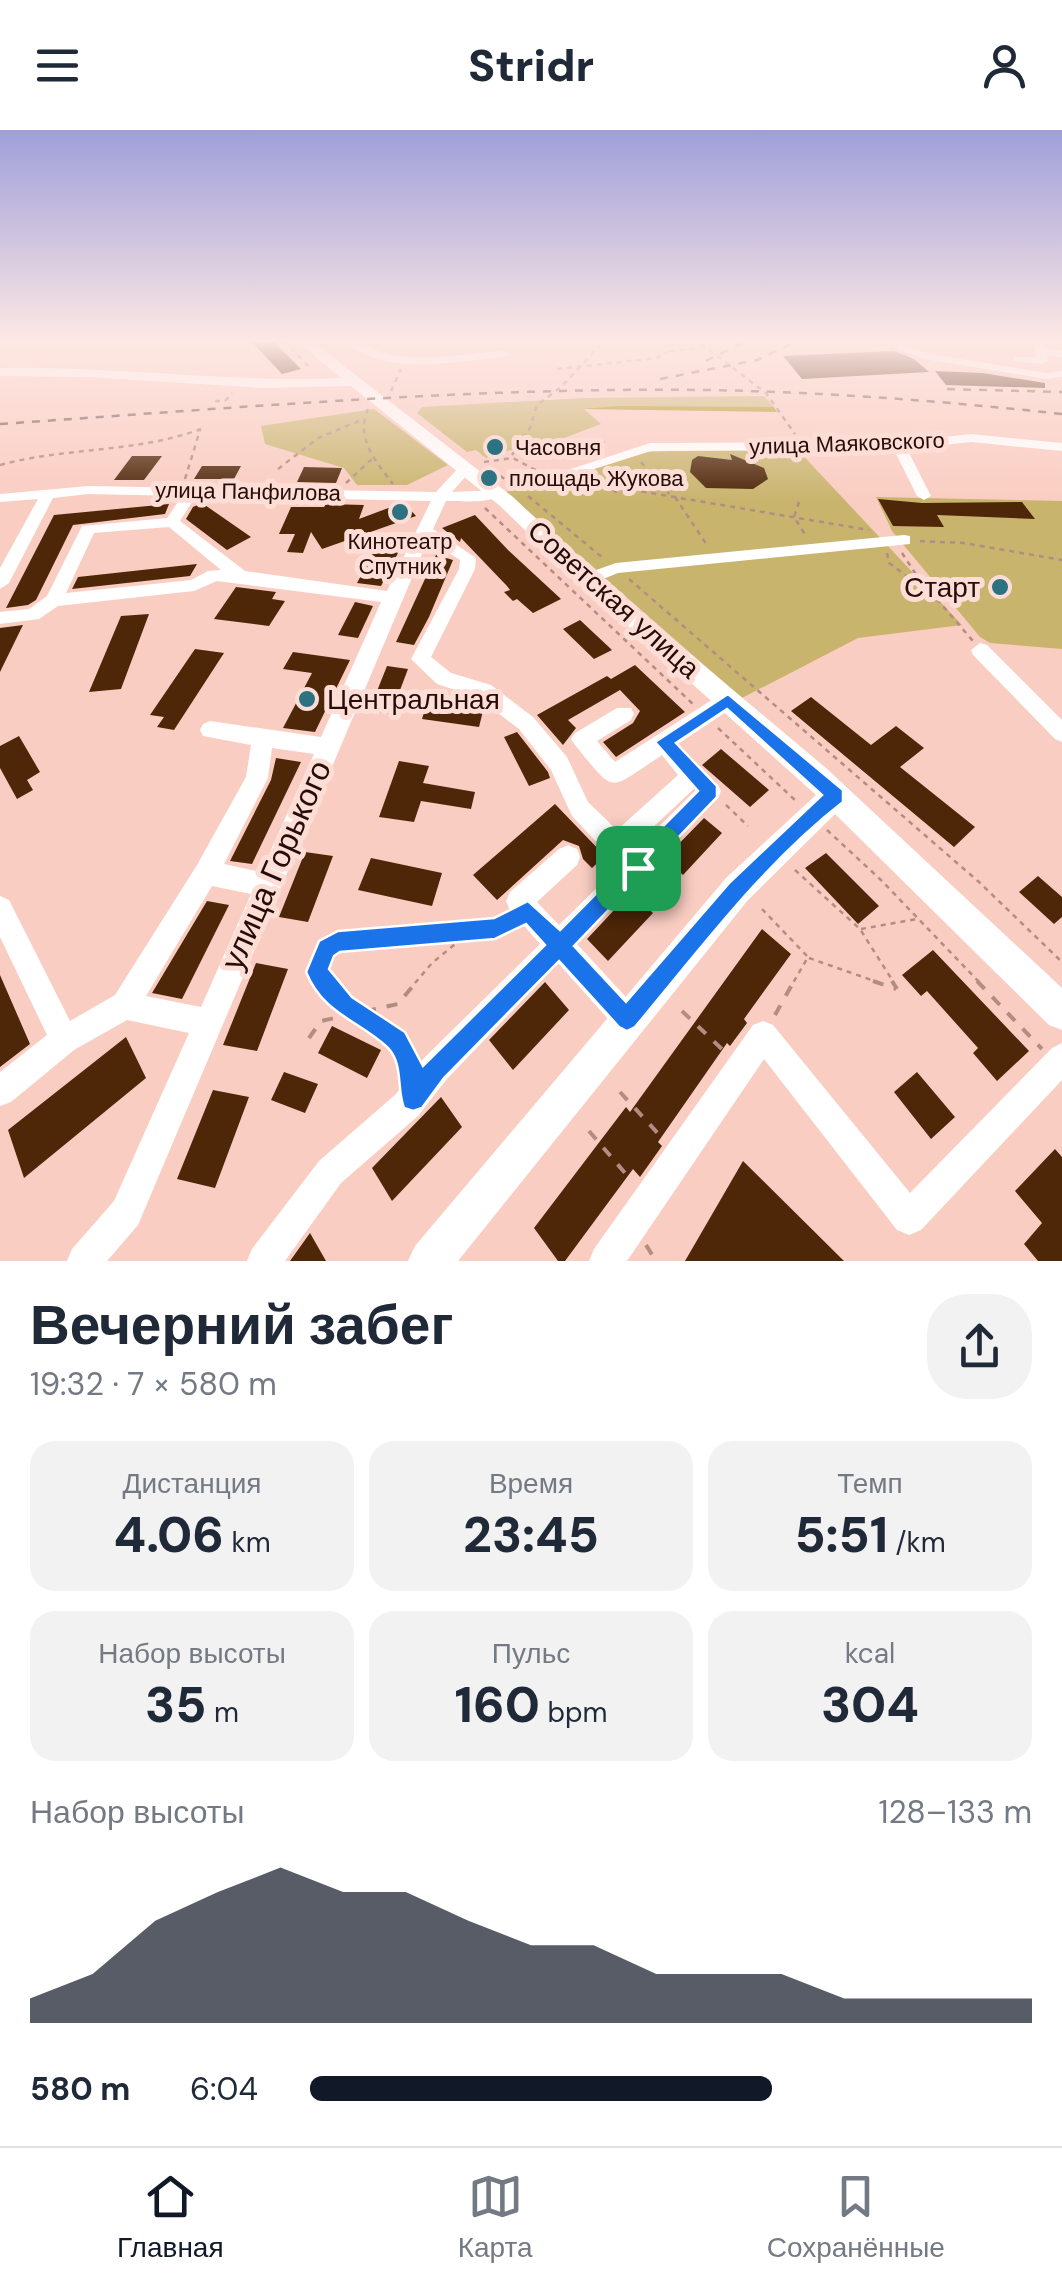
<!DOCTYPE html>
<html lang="ru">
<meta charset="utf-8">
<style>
body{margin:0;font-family:"DM Sans",sans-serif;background:#f2f2f3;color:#1f2937;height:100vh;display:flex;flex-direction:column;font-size:38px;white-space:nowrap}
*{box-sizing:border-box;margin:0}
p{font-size:32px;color:#747a83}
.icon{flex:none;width:55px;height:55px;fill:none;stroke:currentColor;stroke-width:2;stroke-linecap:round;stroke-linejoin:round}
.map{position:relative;height:1131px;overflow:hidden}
.panel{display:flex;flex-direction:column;background:#fff;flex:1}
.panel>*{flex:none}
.pin{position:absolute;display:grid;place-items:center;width:85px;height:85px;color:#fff;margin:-42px;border-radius:20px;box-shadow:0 5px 15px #0006}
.round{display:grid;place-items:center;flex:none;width:105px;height:105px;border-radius:40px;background:#f2f2f3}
.headline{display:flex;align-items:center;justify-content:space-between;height:170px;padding:0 30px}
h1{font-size:55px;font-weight:800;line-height:75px}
.stats{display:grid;grid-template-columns:repeat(3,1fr);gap:15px;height:170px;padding:10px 30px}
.stats div{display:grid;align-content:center;border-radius:25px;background:#f2f2f3;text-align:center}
.stats b{font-size:50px;font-weight:800}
.stats small{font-size:28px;font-weight:400}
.stats p{font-size:28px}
.chart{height:280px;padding:20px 30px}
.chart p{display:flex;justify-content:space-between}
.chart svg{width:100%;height:180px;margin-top:10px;fill:#111827;opacity:.7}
ul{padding:0 30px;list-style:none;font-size:32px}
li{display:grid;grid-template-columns:160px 120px 1fr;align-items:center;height:75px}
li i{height:25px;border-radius:12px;background:#111827}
header{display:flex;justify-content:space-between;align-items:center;height:130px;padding:0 30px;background:#fff;font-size:45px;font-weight:800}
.dock{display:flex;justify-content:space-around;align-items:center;height:140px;border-top:2px solid #e0e1e3;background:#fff;font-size:28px;color:#747a83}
.dock a{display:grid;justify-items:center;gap:5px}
.dock .active{color:#111827}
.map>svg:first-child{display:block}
</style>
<header><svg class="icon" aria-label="menu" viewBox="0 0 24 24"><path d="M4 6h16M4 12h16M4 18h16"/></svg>Stridr<svg class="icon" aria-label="person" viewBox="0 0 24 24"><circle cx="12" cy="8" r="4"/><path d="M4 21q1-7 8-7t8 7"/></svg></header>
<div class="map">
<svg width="1062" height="1131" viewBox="0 0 1062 1131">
<rect width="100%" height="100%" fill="#facdc2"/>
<!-- green -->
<path fill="#c9b46e" d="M764 266 774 277 584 279 601 294 524 323 511 320 486 328 476 320 467 322 417 283 422 277 584 268Z
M374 279 448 335 407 355H357L344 338 265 314 261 296Z
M795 317 962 495 858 508 742 568 506 362 642 322Z
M876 367 1062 371V519L990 513 980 507 892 401Z"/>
<!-- forest -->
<path fill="#b19313" d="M619 276 774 277 777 282 582 279Z"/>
<!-- building -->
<path fill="#4e2608" d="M252 212H274L301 239 282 244Z
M894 221 914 229 929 242 802 249 783 226Z
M935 241 983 243 1045 253V258L946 255Z
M730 324 764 338 768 349 753 359 706 358 690 342 692 330 698 326 732 330Z
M132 326H162L144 350H114Z
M202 336H241L234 349H194Z
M304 337 342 338 336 353 297 352Z
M878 369 922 373 1022 372 1035 389 937 385 944 397 893 396Z
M202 373 251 407 227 420 186 389 193 377Z
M169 374 165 384 73 395 36 470 28 475 6 478 54 385Z
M326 374 364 375 359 389 399 374H405L416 386 322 419 311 402 303 423 287 422 295 404H279L291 377H324Z
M475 385 508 420 561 469 533 483 517 469 513 471 504 462 510 460 507 456 461 408 460 412 442 398Z
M377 416 400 419 381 456 357 453Z
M436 425 453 430 429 487 414 515 396 512Z
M197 434 190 446 72 459 78 447Z
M236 457 276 462 272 469 285 471 269 496 214 489Z
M355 472 373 476 358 508 338 505Z
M149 484 121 559 89 562 121 486Z
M580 490 612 520 594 529 563 499Z
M23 495 21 499 0 542V498Z
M195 519 224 523 174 600 157 597 164 587 150 585Z
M293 522 350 530 315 602 283 598 312 543 283 539Z
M635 535 685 582 616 627 603 612 633 593 640 581 620 560 568 590 576 598 563 615 537 585 607 546 611 549Z
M387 536 408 539 391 584 369 581Z
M429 567 480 574 484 577 479 597 422 589Z
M811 567 871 615 896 596 924 618 900 637 975 697 954 717 791 581Z
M517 602 548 642 550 648 529 656 504 607Z
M19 606 40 642 27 650 33 660 17 669 0 638V616Z
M721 619 769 660 750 677 702 635Z
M276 628 301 632 252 734 230 731 271 650Z
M399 631 429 636 423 653 475 662 471 679 421 671 414 692 379 687Z
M555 674 605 726 592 738 583 729 579 716 563 710 497 770 473 745Z
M704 688 722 703 683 745 665 728Z
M305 722 333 726 308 792 279 787Z
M826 723 879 776 858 794 805 738Z
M371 728 442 743 432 776 358 760Z
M1038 746 1062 767V787L1054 794 1019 762Z
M631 762 653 783 608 831 587 809Z
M207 771 229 775 182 869 152 863Z
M762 799 791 824 744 889 747 893 730 916 727 913 658 1012 662 1016 640 1047 633 1039 565 1131H558L534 1098 626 977 630 982Z
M933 820 1029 921 997 951 973 923 978 918 927 861 921 866 902 845Z
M256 833 288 839 257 921 223 915Z
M0 845 30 914 0 937Z
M545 852 569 880 513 940 489 910Z
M332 896 381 920 367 948 318 923Z
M126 907 146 948 24 1048 8 1000Z
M284 942 318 954 305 983 271 970Z
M917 942 955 987 931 1009 894 962Z
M213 960 249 967 215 1058 177 1049Z
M441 967 462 997 392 1071 372 1038Z
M1055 1019 1062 1027V1131H1038L1024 1114 1042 1093 1015 1061Z
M743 1031 844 1131H685Z
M310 1103 326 1131H290Z"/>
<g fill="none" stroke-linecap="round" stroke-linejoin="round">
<!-- path-far1 -->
<path stroke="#b38c83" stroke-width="2.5" stroke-dasharray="5 5" stroke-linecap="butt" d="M284 211 311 239
M701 214 766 263 795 304
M670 221 702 218
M557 239 657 228 669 221 674 211
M391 261 401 239
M215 271H225L232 263
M368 279C355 309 376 331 393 354
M593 310 604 312 600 315
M512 325 530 298 537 275 561 257 604 211
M522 328 572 311H591L592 315H599L596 323
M484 332 513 328 539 342
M641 332 669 364
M0 335C66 317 136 323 201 299
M278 339 318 308 359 291
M492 340 510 353
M185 349 200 300
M583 351 616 353 633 360 869 400
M346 353 373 328
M604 354 616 362 631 360
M528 366 603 428
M675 367 707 415
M799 372 794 387 806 406
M485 378 694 575
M920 411 964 413 1062 430
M887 423 889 433 935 467 973 511
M902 423 919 449
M629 449 979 752 1062 832
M718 598 796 671
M726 675 748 696
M827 700 881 750 980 853
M795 740 860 799 894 853
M762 779 808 827 793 853
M861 799 917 789
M809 828 880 853
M325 853 317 842 326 818 338 812 495 799 511 791
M415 853 432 833 470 802"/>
<!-- path -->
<path stroke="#b38c83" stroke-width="4" stroke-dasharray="11 11" stroke-linecap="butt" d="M324 851C349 883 392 893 409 933
M873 851 896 859
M892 851 897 859
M977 851 1042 919
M682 881 725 922
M775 885 794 851
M309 908 321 891 398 874 417 851
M620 962 664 1010
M589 1001 631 1050
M646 1115 656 1131"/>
<!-- minor -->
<path fill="#fff" fill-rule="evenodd" d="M344 211C363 211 378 224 398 226 433 231 469 223 504 221L510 224 504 227C451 231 389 248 344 211Z
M1034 211H1044L1046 218 1062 221V227L1047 225 1048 231 1042 234 1014 231V227H1036Z
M901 214 926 223 1046 243 1062 241V247L1046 249 924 229 897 219V215Z
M971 304 1062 313V321L971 312 907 319 931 366 924 370 917 366 894 320 651 321 525 361 513 358 650 313 899 312Z
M466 334 473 338 452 362 497 360 504 364C489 374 465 371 446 371L433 399 476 428 475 439 431 527 451 543 491 555 533 587 567 627 588 672 617 700 678 645 662 625C607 661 617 666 575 615L571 609 575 603 617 578H631L634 584 631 590 597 611 615 632 721 564H735L738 570 735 576 678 614 703 646 700 653 633 716 636 719 702 654 710 651 718 654 721 661 718 668 650 738 647 746 639 749 577 814 637 879 641 889 637 899 627 903 617 899 558 833 446 950 418 986 341 1053 285 1131H247L252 1119 319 1031 396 964 424 928 540 814 510 780 506 771 510 762 559 719 568 715 577 719 580 727 577 735 537 772 559 795 619 736 572 686 551 640 519 599 477 567 437 554 411 529 459 439 460 430 428 410 138 1095 107 1131H67L72 1119 114 1071 189 903 127 890 74 920 11 972 0 976V942L47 905 0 807V766L9 770 70 891 115 865 197 735 246 647 251 615 203 606 200 600 203 594 210 591 321 607 381 472 217 451 194 461 58 476 39 489 0 494V482L29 479 47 466 82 396 167 388 182 366 88 364 53 368 9 453 0 459V438L38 369 0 372V364L88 356 436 362 461 335ZM196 366 431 371 387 461 245 441 180 391ZM169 397 221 440 208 441 191 450 66 463 94 403ZM272 618 314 624 261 742 224 734 268 648ZM212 756 251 764 201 877 146 866Z
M904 405 910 406V414L618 443 588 455 580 449 582 445 616 433Z
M980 513 987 515 1062 590V612L1055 609 973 525 971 520Z
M763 891 773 895 910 1063 1052 918 1062 913V950L921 1100 909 1105 897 1100 764 929 627 1131H589L594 1119 753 895Z"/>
<!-- major -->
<path fill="#fff" fill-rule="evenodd" d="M297 211H312L513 367 595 444 826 638 1062 858V900L1049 895 835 684 748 770 458 1131H408L415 1116 726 748 816 665 581 454 499 375 351 256 264 258 88 247 0 246V238C114 236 227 253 341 248Z"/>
<!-- rail -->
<path stroke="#77564f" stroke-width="2.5" stroke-dasharray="8 8" stroke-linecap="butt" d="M706 231 747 211
M660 249 757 230 797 211
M947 259 1062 262
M0 294C235 278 470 257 706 260 825 262 944 271 1062 284"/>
</g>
<!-- sky -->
<linearGradient id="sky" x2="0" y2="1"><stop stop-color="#9f9fd9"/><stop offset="0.57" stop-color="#fde8e4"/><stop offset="1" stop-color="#fde8e4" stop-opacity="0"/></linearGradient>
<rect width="1062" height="370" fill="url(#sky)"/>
<!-- route -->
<path fill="#1a73e8" stroke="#fff" stroke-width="2.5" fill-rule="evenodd" d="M728 564 843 660V672C762 735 700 820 635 897L627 901 619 897 559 831 444 948 422 978 413 981 404 978C396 958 404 934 387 917 358 890 323 884 306 842L319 811 338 801 494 788 528 771 560 800 698 661 655 612ZM727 579 822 665 730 752 626 872 574 816 717 667V656L676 613ZM526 794 545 815 423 936 405 902 352 867 329 839 334 826 340 822 495 809Z"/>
<!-- markers -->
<g fill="#2d7281" stroke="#fdded7" stroke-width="4">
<circle cx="495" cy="317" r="10"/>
<circle cx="489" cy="348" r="10"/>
<circle cx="400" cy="382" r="10"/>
<circle cx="1000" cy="457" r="10"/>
<circle cx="307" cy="569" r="10"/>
</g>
<g text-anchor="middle" stroke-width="10" stroke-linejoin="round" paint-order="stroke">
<!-- far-street labels -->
<g font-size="22" fill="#270d08" stroke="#fdded7">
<text transform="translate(847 313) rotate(-2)" y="8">улица Маяковского</text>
<text transform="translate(248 361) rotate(1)" y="8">улица Панфилова</text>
</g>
<!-- far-poi labels -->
<g font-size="22" fill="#270d08" stroke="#fdded7" text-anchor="start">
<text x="515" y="325">Часовня</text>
<text x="509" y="356">площадь Жукова</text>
<text x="400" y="419" text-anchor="middle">Кинотеатр<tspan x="400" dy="25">Спутник</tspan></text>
</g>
<!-- poi labels -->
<g font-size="28" fill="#270d08" stroke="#fdded7" text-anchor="end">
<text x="980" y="467">Старт</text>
<text x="327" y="579" text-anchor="start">Центральная</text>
</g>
<!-- street labels -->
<g font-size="28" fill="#270d08" stroke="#fdded7">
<text transform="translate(614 469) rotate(42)" y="10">Советская улица</text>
</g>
<!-- near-street labels -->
<g font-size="32" fill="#270d08" stroke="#fdded7">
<text transform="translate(276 735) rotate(-66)" y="11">улица Горького</text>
</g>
</g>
</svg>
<div class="pin" style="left:638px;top:738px;background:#1e9e55"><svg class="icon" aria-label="arrive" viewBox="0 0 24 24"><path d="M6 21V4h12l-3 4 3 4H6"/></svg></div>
</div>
<section class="panel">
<div class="headline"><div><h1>Вечерний забег</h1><p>19:32 · 7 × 580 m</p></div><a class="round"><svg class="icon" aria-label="share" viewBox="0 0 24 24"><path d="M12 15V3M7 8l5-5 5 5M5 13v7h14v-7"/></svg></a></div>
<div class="stats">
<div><p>Дистанция</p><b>4.06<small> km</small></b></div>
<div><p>Время</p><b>23:45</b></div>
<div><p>Темп</p><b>5:51<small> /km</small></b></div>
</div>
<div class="stats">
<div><p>Набор высоты</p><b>35<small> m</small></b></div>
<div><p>Пульс</p><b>160<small> bpm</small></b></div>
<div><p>kcal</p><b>304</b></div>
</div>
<div class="chart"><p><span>Набор высоты</span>128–133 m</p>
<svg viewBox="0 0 160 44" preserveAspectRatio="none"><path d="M0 44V38L10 32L20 19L30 12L40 6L50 12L60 12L70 19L80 25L90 25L100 32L110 32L120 32L130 38L140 38L150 38L160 38V44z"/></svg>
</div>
<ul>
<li><b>580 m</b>6:04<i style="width:64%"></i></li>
</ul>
</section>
<nav class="dock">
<a class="active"><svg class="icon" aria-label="home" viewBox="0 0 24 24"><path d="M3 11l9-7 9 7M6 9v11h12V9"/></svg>Главная</a>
<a><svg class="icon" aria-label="map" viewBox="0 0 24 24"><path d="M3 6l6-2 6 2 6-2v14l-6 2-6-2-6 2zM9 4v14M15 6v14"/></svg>Карта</a>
<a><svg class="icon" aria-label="saved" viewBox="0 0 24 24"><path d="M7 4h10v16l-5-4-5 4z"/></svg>Сохранённые</a>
</nav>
